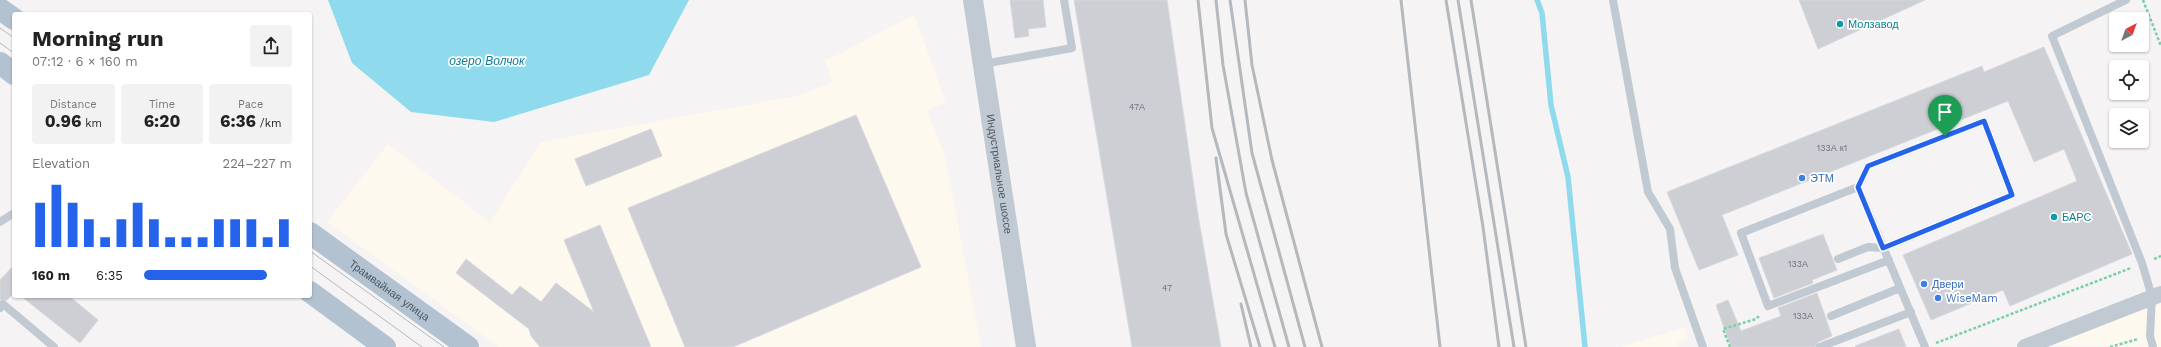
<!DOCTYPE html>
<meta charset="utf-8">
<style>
body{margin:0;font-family:"Work Sans",sans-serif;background:#f2f2f2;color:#222;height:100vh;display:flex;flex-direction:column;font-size:15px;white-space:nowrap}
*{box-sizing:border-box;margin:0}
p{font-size:13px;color:#767676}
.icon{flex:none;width:22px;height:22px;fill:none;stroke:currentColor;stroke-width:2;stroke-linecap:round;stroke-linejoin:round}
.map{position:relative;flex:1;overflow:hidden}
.side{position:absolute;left:12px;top:12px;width:300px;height:286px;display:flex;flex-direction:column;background:#fff;border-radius:4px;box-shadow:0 1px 3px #0004}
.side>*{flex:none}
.needle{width:26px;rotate:41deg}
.tools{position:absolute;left:2109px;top:12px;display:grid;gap:8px}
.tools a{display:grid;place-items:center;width:40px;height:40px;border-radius:4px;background:#fff;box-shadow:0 1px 3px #0004;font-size:20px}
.pin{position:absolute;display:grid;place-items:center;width:34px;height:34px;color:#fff;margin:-41px -17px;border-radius:50% 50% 50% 0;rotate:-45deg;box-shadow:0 0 4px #0007}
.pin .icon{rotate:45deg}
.round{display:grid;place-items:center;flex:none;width:42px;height:42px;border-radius:4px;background:#f2f2f2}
.overview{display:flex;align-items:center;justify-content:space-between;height:68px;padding:0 20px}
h1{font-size:22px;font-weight:700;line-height:30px}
.metrics{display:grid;grid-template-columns:repeat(3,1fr);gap:6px;height:68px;padding:4px 20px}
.metrics div{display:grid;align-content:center;border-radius:4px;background:#f2f2f2;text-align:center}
.metrics b{font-size:17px;font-weight:700}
.metrics small{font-size:11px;font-weight:400}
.metrics p{font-size:11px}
.chart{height:112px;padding:8px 20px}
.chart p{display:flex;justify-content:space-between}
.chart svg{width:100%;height:72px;margin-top:4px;stroke:#2563eb;stroke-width:6}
ul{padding:0 20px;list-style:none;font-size:13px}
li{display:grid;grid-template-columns:64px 48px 1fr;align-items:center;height:30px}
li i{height:10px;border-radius:5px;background:#2563eb}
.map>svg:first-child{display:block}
</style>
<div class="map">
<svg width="2161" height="347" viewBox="0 0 2161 347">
<rect width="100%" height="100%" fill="#f5f3f3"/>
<!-- commercial -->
<path fill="#fdf9ef" d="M914 15 946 102 927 111 945 155 981 347H499L327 222 388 144 490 222 541 142 797 96 833 82 825 61Z
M2161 303V347L2051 346Z
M1685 327 1688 339 1677 343 1678 347H1620Z"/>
<!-- water -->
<path fill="#90daee" d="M328 0H689L649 75 494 122 411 112 352 63Z"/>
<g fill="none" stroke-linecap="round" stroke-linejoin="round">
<!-- stream -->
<path stroke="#90daee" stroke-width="5.5" d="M1537 0 1542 13 1551 105 1568 177 1585 347"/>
</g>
<!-- building -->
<path fill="#cdcfd5" stroke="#d7d9de" d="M1010 0H1043L1046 27 1028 29 1029 36 1015 38Z
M1074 0H1167L1198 215 1221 347H1132Z
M1799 0H1925L1818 49Z
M2044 47 2132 254 2010 306 2003 290 1931 320 1903 255 2077 181 2064 149 2034 162 2008 101 1722 215 1738 255 1699 270 1667 192 1982 66 1984 72Z
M856 115 921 267 733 347H685L628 208Z
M651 129 662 156 586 186 575 159Z
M600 225 651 347H540L531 336 529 329 456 273 466 259 512 295 520 286 541 302 556 283 594 312 564 240Z
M1823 234 1837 270 1812 280 1813 283 1774 298 1759 258Z
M14 265V293L7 300H0V280Z
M1817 293 1832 336 1818 342 1815 347H1731L1716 305 1728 300 1741 331 1781 316 1778 308Z
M21 296H69L98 320 80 343Z
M1899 329 1906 347H1856L1855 346Z"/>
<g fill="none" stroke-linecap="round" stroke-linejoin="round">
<!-- path -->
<path stroke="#7ad0a6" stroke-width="2.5" stroke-dasharray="3 2" stroke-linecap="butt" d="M2143 0 2161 46
M2154 259 2161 256
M1936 343 2131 268
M1730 347 1723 329 1756 319 1760 315
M2110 347 2138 339"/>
<!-- service -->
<path stroke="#c1cad2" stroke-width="8" d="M1613 0 1648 192 1670 229 1675 268 1703 347
M2126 0 2052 36 2142 263 2152 297 2150 336 2153 347
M983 64 1072 48 1064 0
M0 222 14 213
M1838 259 1868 247 1883 248 2012 195 1984 121 1868 166 1858 187
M1889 260 1768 306 1741 233 1858 187 1925 347
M0 308 3 304 54 347
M1831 316 1900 288
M1820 347 1911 312"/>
<!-- minor -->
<path stroke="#c1cad2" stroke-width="16" d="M2025 347 2161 294"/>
<!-- tertiary -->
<path stroke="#c1cad2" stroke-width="20" id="s1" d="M973 0 1026 347"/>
<!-- primary -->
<g stroke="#b3c2d1" stroke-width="22">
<path d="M0 9 14 19"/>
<path d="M0 63 14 74"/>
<path id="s2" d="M310 233 468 347"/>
<path d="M310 292 385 347"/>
</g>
<!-- tram -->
<path stroke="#b5b8bd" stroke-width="1" d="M0 28 14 38
M0 43 14 53
M310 251 444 347
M310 266 422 347"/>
<!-- rail -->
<path stroke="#b5b8bd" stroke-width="3" d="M1198 0 1212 128 1275 347
M1216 0 1223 65 1246 193 1289 347
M1230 0 1252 153 1305 347
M1245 0 1252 65 1272 160 1322 347
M1401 0 1440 347
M1446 0 1483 227 1499 347
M1458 0 1514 347
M1471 0 1526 347
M1216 158 1226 234 1260 347
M1241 304 1251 347"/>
</g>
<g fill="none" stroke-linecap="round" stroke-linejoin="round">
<defs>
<path id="route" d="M1984 121 2012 195 1883 248 1858 187 1868 166Z"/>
</defs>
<!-- route casing -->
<use href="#route" stroke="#fff" stroke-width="8"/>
<!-- route -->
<use href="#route" stroke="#2563eb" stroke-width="5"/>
</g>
<!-- markers -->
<g fill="#0f9aa8" stroke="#fff" stroke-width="1.5">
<circle cx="1840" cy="24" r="4"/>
<circle cx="2054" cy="217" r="4"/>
</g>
<g fill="#3f7fe0" stroke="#fff" stroke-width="1.5">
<circle cx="1802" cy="178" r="4"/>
<circle cx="1924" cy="284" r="4"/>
<circle cx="1938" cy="298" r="4"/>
</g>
<g text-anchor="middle" stroke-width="3.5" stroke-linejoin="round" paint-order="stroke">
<!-- number labels -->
<g font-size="9" fill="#6b747e">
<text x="1137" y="110">47А</text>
<text x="1832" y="151">133А к1</text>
<text x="1798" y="267">133А</text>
<text x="1167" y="291">47</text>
<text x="1803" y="319">133А</text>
</g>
<!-- culture labels -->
<g font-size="11" fill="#0d838f" stroke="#fff" text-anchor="start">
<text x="1848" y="28">Молзавод</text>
<text x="2062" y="221">БАРС</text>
</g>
<!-- street labels -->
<g font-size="11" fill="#4a5661" stroke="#fff">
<text dy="4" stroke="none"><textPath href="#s1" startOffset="176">Индустриальное шоссе</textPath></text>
<text dy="4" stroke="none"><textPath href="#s2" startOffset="98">Трамвайная улица</textPath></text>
</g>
<!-- shop labels -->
<g font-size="11" fill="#366cbe" stroke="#fff" text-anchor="start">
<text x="1810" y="182">ЭТМ</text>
<text x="1932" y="288">Двери</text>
<text x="1946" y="302">WiseMam</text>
</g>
<!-- water labels -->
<g font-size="12" font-style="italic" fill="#0c7c9b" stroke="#fff">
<text x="487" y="65">озеро Волчок</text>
</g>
</g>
</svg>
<div class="tools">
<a><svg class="needle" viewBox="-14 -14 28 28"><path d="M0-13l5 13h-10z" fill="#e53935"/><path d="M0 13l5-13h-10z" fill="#767676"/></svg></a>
<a><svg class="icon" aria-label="locate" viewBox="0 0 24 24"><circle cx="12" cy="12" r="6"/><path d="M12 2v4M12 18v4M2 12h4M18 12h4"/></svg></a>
<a><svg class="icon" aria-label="layers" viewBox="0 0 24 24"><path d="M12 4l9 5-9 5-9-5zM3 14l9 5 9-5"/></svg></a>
</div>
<div class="pin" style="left:1945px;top:136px;background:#1e9e55"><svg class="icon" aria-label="arrive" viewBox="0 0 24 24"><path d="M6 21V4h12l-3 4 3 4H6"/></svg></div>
<section class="side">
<div class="overview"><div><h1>Morning run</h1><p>07:12 · 6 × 160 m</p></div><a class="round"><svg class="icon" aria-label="share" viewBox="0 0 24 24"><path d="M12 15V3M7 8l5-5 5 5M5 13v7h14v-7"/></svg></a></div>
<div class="metrics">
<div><p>Distance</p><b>0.96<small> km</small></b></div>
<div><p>Time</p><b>6:20</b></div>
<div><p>Pace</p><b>6:36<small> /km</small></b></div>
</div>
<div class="chart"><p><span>Elevation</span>224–227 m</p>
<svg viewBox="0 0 160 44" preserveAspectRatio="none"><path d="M5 44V17M15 44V6M25 44V17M35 44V27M45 44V38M55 44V27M65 44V17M75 44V27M85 44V38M95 44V38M105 44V38M115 44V27M125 44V27M135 44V27M145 44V38M155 44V27"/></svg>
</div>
<ul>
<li><b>160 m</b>6:35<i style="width:83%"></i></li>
</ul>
</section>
</div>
